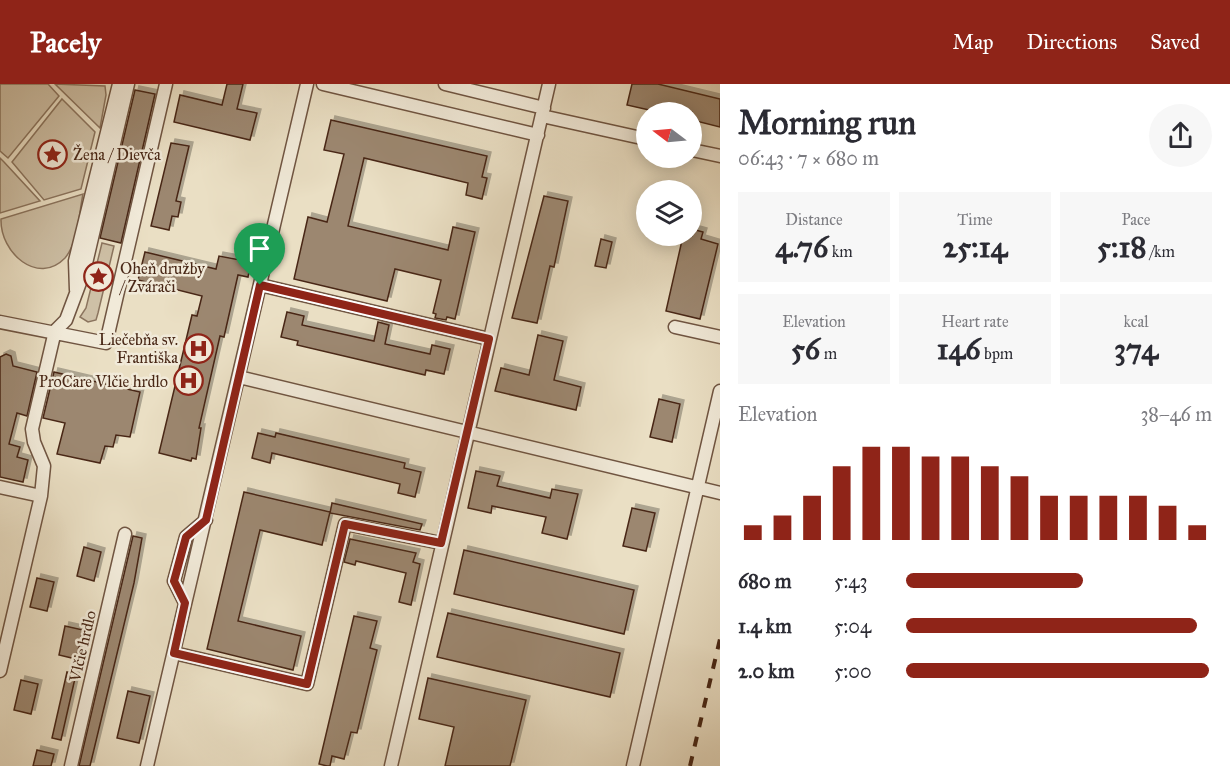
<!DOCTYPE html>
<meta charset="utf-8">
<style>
body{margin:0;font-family:"IM FELL Great Primer",serif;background:#f7f7f7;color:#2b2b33;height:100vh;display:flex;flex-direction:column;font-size:22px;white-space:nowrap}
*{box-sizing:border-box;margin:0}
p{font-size:20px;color:#7c7c81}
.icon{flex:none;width:33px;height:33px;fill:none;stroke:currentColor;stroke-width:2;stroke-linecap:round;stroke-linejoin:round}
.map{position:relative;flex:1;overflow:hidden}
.side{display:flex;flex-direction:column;background:#fff;width:510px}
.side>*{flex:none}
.needle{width:39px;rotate:286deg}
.buttons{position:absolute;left:636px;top:18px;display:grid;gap:12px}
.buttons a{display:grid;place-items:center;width:66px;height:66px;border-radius:50%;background:#fff;box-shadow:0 3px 15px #0003;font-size:30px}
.pin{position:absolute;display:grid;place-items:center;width:51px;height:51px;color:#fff;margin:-62px -26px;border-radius:50% 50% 50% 0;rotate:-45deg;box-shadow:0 0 6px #0007}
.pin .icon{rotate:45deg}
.round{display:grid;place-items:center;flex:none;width:63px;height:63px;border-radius:32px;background:#f7f7f7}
.headline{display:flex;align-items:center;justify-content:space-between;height:102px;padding:0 18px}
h1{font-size:33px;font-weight:700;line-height:45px}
.figures{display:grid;grid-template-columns:repeat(3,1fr);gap:9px;height:102px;padding:6px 18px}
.figures div{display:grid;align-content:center;border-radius:0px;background:#f7f7f7;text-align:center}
.figures b{font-size:30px;font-weight:700}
.figures small{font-size:16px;font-weight:400}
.figures p{font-size:16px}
.chart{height:168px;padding:12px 18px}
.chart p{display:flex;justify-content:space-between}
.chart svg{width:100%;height:108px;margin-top:6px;stroke:#8f2418;stroke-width:6}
ul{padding:0 18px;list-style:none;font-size:20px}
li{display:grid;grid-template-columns:96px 72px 1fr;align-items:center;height:45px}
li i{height:15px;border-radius:8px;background:#8f2418}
header{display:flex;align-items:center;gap:36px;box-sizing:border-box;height:84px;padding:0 30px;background:#8f2418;color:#fff}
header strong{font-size:28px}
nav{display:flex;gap:33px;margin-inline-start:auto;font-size:21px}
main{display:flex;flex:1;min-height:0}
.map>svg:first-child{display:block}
</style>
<header>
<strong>Pacely</strong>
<nav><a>Map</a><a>Directions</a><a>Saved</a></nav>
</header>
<main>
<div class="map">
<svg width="720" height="682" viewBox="0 0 720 682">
<defs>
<filter id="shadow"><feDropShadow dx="4" dy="-4" stdDeviation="0" flood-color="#0004"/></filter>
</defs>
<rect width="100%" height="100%" fill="#eadfc4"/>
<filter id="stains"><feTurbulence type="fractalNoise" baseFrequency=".00333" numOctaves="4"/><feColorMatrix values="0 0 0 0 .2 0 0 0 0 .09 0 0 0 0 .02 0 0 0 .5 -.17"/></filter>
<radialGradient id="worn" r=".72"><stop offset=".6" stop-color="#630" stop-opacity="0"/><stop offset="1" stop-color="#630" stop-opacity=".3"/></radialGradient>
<!-- green -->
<path fill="#cec0a6" stroke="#8b745e" stroke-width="1.5" d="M0 0H48L59 12 8 74 0 67Z
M55 0 105 2 106 11 100 44Z
M62 15 95 48 81 105 44 116 12 78Z
M0 74 4 78 40 117 0 129Z
M83 110C79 129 78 159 65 174 38 202 0 169 1 135Z
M102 159 114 162 98 229 96 236 88 238 80 233 86 224Z"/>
<!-- building -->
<path fill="#9c8770" stroke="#482716" stroke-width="1.5" filter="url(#shadow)" d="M227 0H243L237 25 257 29 250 56 174 38 180 11 222 21Z
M632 0H658L720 15V43L692 36V28H658L627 21Z
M135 6 155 10 121 159 100 154Z
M331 36 487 72 482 93 487 94 482 115 466 111 468 99 364 74 348 142 448 166 453 143 475 148 455 235 447 233 446 236 435 234 436 230 433 229 441 196 395 185 387 217 294 195 308 133 327 138 344 70 324 66Z
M171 59 189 62 176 117 181 118 178 133 172 132 169 146 151 142Z
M544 112 568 117 554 183 550 182 537 239 512 234Z
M692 145 703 148 701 155 718 160 700 235 666 227 683 152H692Z
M601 155 612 158 606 184 595 182Z
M145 168 216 185 219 172 251 178 248 193 238 191 224 253 220 252 199 344H201L196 375 192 374 191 377 159 369 192 231 197 232 202 212 138 196Z
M287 228 304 232 302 241 374 257 378 238 389 241 385 260 430 270 432 261 450 265 444 290 426 286 425 291 297 261 298 257 281 253Z
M538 251 563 257 554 296 581 303 576 326 495 307 501 284 529 291Z
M6 270 11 272 13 282 37 288 27 332 17 329 9 360 20 363 17 373 28 376 23 398 0 393V273Z
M54 288 140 308 130 353 116 351 113 363 105 362 100 379 57 370 65 339 43 334Z
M659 315 680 320 672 358 650 353Z
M258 349 275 353 276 349 405 379 404 384 421 388 415 413 398 409 400 400 272 369 270 379 252 374Z
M476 387 500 392 497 402 550 414 552 405 578 410 567 455 542 449 546 433 492 422 491 429 468 424Z
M244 408 330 428 322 461 260 446 238 537 301 552 293 586 207 565Z
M332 419 422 440 420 446 330 429Z
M632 424 655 429 646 467 623 462Z
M133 452 142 454 134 499 90 682H79Z
M350 455 416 469 413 478 420 480 411 521 399 518 406 489 356 477 355 481 344 478Z
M84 463 101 468 94 497 77 492Z
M464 466 634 506 624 550 454 510Z
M37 494 54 498 47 527 30 523Z
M448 529 620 569 610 613 437 573Z
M354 532 377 537 370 564 377 566 357 649 351 648 344 675 332 672 330 682H327L319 680Z
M65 542 83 546 76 575 59 571Z
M67 588 76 590 61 656 52 654Z
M428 594 526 616 510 682H445L454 643 419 635Z
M21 596 38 600 31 630 14 626Z
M128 607 150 612 139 659 117 654Z
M37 666 54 670 51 682H33Z"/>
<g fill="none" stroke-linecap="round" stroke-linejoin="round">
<defs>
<path id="minor" d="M323 0 538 51
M445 0 544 24
M542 32 646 55
M692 66 720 72
M260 201 489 255
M76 206 75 177 119 0
M0 238 106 259 166 0
M675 243 720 253
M55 247 66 236 84 188 128 0
M239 293 720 409
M0 403 41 412
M185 519 174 497 186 453 206 436
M174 569 307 600 345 440 441 459
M0 587 41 412 44 382 34 358 32 345 55 247
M71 682 125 450
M147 682 307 0
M391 682 549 0
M633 682 720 307"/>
</defs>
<!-- minor casing -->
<use href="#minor" stroke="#705542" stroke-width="15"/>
<!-- minor -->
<use href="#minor" stroke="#f1ead9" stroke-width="12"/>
<!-- rail -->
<path stroke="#482716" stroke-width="4" stroke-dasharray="10 10" stroke-linecap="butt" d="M690 682 720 555"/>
</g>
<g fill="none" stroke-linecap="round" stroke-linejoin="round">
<defs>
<path id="route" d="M260 201 489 255 441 459 345 440 307 600 174 569 185 519 174 497 186 453 206 436Z"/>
</defs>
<!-- route casing -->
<use href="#route" stroke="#fff" stroke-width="12"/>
<!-- route -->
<use href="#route" stroke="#8f2418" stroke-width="8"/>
</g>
<!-- icons -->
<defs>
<symbol id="sight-ring" viewBox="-11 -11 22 22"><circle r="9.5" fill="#f1ead9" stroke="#8f2418" stroke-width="1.5"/><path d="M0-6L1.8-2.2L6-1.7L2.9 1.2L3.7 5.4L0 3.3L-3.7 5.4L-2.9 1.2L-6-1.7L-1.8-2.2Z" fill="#8f2418"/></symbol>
<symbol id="hospital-ring" viewBox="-11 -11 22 22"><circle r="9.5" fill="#f1ead9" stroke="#8f2418" stroke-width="1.5"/><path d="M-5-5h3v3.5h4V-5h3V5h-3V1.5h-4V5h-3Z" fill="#8f2418"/></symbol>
</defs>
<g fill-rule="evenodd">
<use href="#sight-ring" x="36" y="54" width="33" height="33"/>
<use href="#sight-ring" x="82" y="176" width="33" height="33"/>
<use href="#hospital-ring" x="182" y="248" width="33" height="33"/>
<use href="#hospital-ring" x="172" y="280" width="33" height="33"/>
</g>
<g text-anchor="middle" stroke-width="5" stroke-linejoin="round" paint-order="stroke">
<!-- poi labels -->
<g font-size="16" fill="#482716" stroke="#f1ead9" text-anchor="start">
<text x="73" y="76">Žena / Dievča</text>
<text x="120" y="190">Oheň družby<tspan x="120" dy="18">/ Zvárači</tspan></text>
<text x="178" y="261" text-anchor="end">Liečebňa sv.<tspan x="178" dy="18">Františka</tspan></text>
<text x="168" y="303" text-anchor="end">ProCare Vlčie hrdlo</text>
</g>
<!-- street labels -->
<g font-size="16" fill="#482716" stroke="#f1ead9">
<text transform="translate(82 562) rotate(-77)" y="6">Vlčie hrdlo</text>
</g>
</g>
<rect width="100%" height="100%" filter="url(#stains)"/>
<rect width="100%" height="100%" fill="url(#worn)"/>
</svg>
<div class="buttons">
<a><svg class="needle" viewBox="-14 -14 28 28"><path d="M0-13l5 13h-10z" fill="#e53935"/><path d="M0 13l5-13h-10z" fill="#7c7c81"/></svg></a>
<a><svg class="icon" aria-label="layers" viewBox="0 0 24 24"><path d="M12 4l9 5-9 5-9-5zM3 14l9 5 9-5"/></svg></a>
</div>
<div class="pin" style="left:260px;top:201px;background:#1e9e55"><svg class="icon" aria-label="arrive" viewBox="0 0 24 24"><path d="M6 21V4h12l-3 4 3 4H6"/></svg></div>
</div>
<section class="side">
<div class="headline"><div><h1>Morning run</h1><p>06:43 · 7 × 680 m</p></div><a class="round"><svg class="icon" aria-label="share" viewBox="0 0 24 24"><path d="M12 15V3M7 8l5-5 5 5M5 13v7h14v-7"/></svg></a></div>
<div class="figures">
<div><p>Distance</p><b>4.76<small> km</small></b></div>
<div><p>Time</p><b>25:14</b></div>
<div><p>Pace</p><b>5:18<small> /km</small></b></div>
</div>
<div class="figures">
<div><p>Elevation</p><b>56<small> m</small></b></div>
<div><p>Heart rate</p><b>146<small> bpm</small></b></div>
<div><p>kcal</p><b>374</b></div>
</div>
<div class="chart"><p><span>Elevation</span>38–46 m</p>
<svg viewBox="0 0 160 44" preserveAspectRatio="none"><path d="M5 44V38M15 44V34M25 44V26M35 44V14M45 44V6M55 44V6M65 44V10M75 44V10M85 44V14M95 44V18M105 44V26M115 44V26M125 44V26M135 44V26M145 44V30M155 44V38"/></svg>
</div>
<ul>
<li><b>680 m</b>5:43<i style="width:58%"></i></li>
<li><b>1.4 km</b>5:04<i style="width:95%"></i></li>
<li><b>2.0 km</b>5:00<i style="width:99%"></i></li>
</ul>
</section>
</main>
